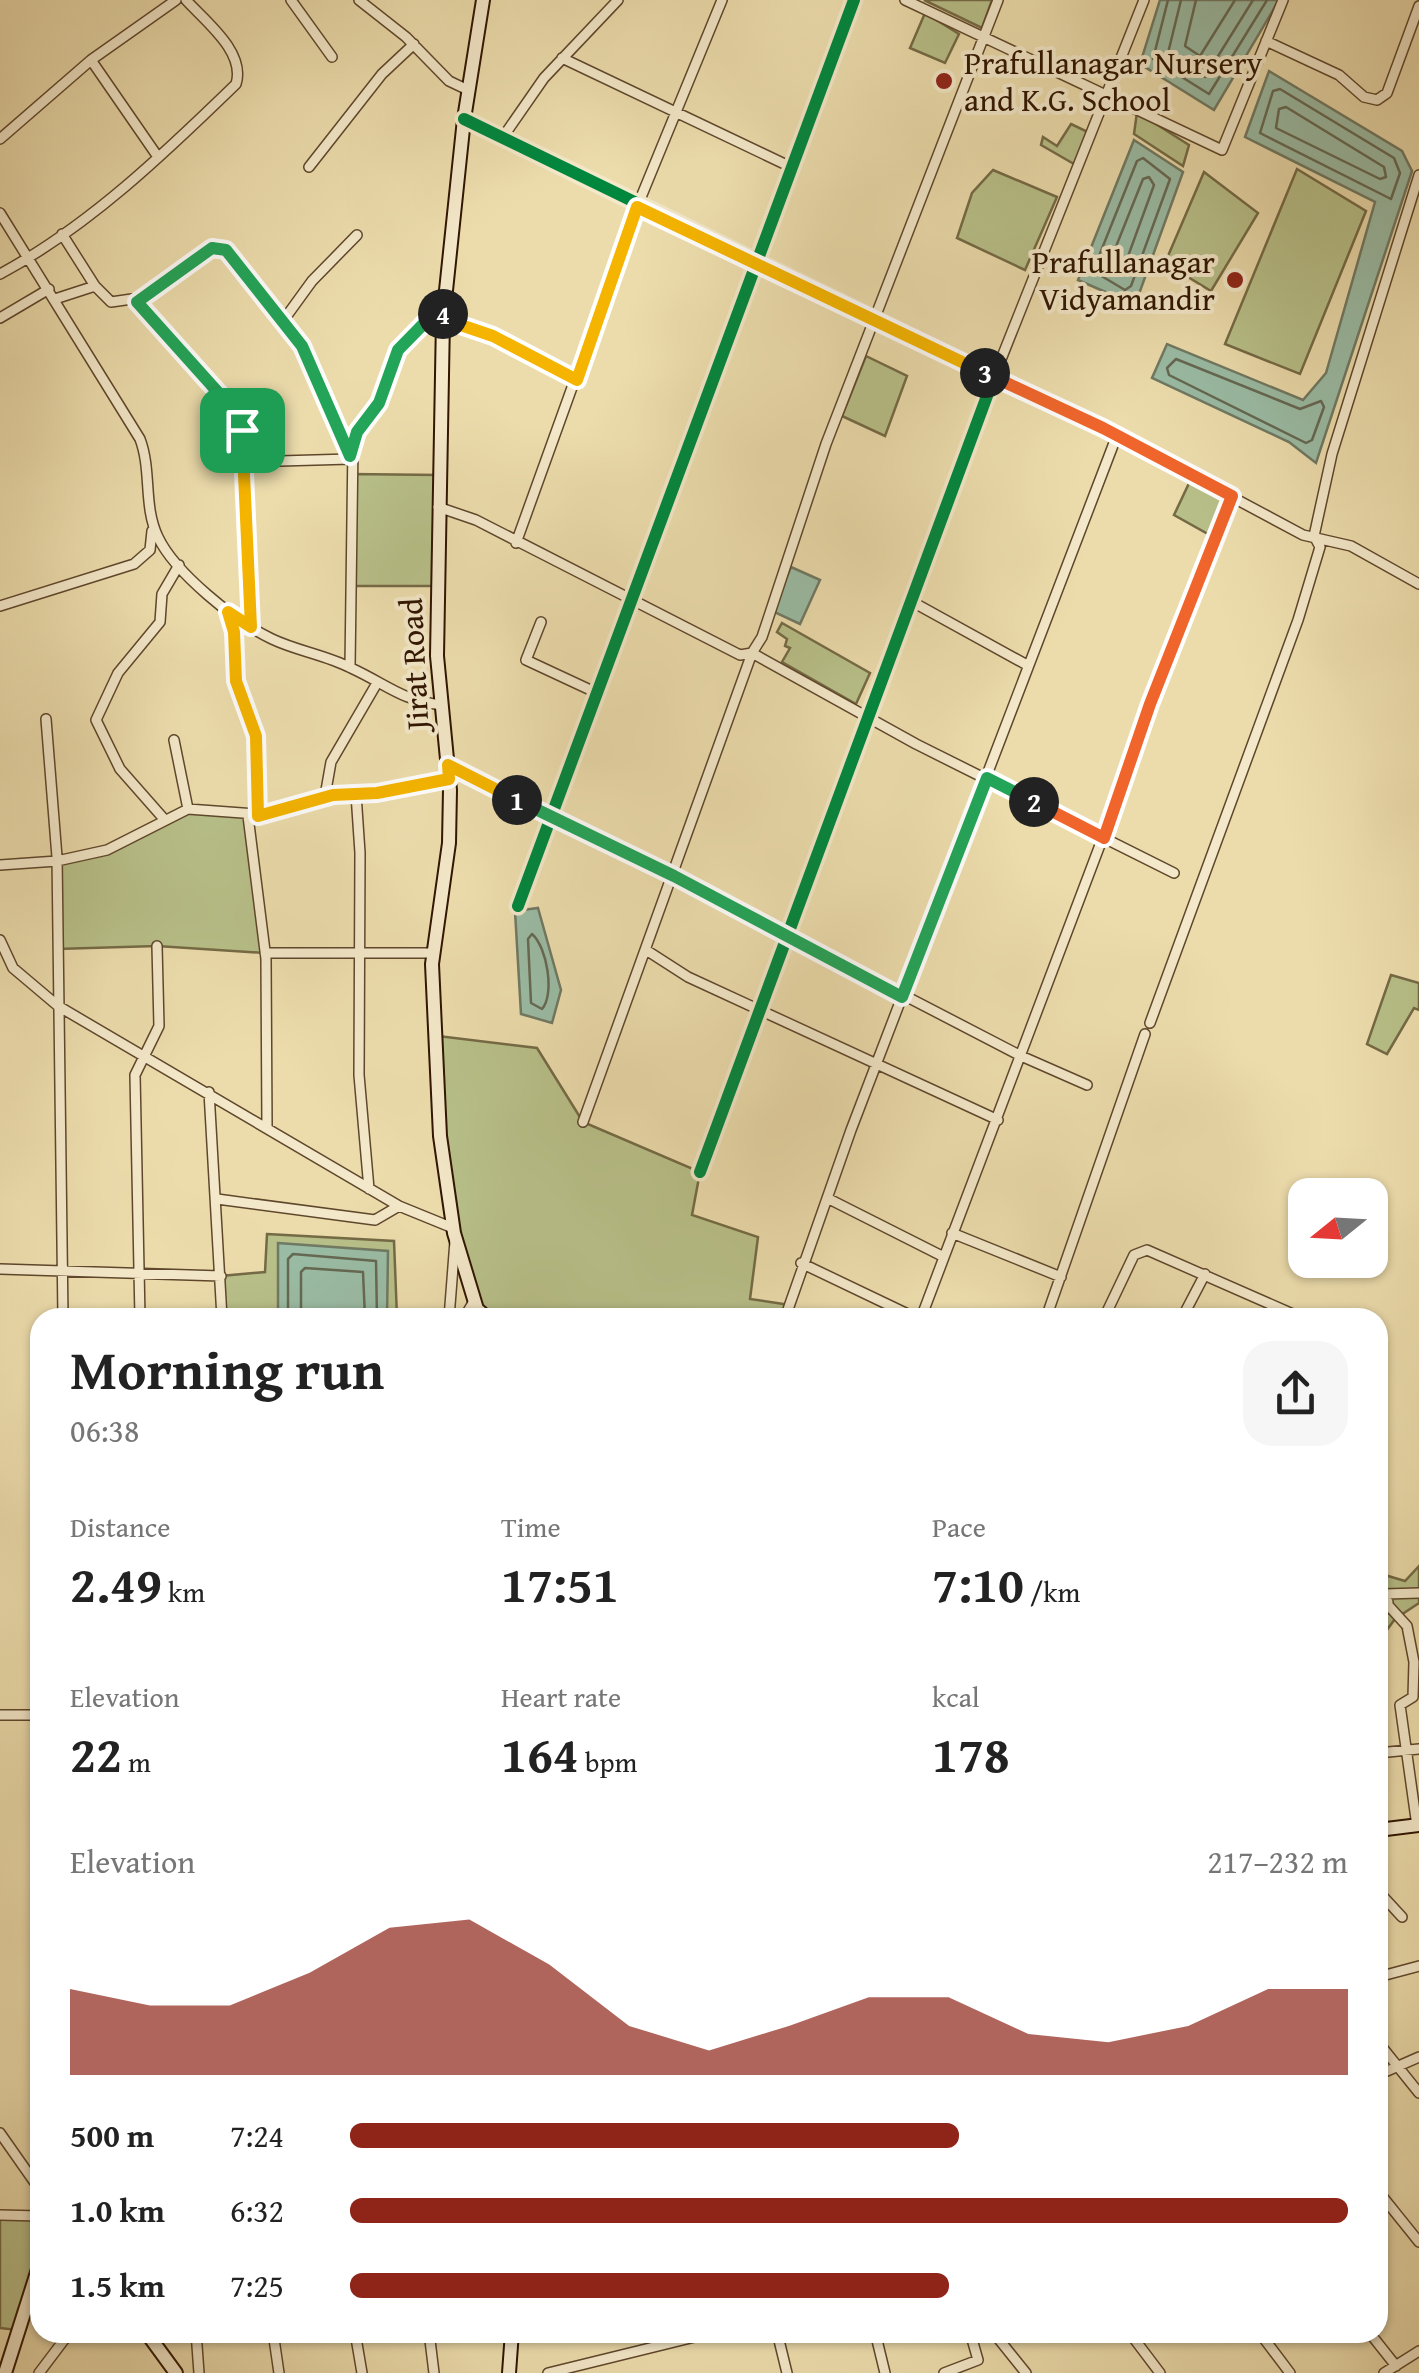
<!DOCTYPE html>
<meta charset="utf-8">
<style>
body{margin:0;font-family:"Gentium Book Plus",serif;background:#f6f6f6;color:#222;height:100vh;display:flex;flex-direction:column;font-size:38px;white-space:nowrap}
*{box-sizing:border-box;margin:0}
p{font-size:32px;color:#767676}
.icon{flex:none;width:55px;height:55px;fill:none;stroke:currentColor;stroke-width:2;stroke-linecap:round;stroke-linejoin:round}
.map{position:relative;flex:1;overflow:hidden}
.drawer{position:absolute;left:30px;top:1308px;width:1358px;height:1035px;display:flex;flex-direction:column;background:#fff;border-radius:30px;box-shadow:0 2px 8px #0004}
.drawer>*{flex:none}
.needle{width:65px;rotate:252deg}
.fabs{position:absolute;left:1288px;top:1178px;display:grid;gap:20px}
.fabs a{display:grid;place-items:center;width:100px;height:100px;border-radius:20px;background:#fff;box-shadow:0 2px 8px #0004;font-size:50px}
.pin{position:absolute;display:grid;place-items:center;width:85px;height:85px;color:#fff;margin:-42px;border-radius:20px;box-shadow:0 5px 15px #0006}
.km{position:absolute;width:50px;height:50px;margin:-25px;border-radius:50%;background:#222;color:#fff;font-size:28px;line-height:50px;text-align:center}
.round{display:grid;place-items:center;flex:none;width:105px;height:105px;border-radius:30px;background:#f6f6f6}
.headline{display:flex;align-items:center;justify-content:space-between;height:170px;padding:0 40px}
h1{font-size:55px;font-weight:700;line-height:75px}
.stats{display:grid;grid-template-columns:repeat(3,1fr);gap:15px;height:170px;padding:10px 40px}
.stats div{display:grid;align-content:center}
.stats b{font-size:50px;font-weight:700}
.stats small{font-size:28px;font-weight:400}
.stats p{font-size:28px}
.chart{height:280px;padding:20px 40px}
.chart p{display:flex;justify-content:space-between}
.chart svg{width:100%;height:180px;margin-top:10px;fill:#8f2418;opacity:.7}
ul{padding:0 40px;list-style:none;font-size:32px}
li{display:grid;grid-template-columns:160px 120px 1fr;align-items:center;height:75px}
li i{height:25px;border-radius:12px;background:#8f2418}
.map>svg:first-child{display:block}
</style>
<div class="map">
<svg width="1419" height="2373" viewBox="0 0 1419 2373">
<rect width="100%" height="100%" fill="#ecdcac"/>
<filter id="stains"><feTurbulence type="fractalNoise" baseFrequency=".002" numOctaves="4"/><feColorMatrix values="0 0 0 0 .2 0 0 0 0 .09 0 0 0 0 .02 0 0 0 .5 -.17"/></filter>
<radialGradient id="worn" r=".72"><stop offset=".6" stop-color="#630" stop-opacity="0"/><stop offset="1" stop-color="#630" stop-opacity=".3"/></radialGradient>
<!-- green -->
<path fill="#b8c089" stroke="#746a45" stroke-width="2.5" d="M924 0H992L982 28Z
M925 13 959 34 945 63 910 48Z
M1137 112 1189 145 1183 166 1134 134Z
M1071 124 1088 132 1074 164 1041 145 1043 137 1057 146Z
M1297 169 1366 211 1300 374 1225 344Z
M993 170 1057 197 1025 270 957 238 972 193Z
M1204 172 1258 213 1211 291 1165 263Z
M866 356 907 376 885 436 842 416Z
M349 474 439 475 437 586H351Z
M1191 479 1227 498 1208 534 1174 515Z
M782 623 870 673 856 704 782 662 790 648 785 646 787 639 777 632Z
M188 809 248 816 265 953 157 946 57 949V861L86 856Z
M1391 975 1419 983V1010L1414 1008 1387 1054 1367 1044Z
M438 1036 537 1048 583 1122 700 1172 692 1215 758 1237 750 1299 790 1305 785 1317H486L477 1309 442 1152Z
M267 1234 394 1241 397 1317H222L221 1276 265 1272Z
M1419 1566V1603L1395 1619 1378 1642V1573L1405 1581Z
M0 2215 40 2216V2265L17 2330 0 2328Z"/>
<!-- water -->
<path fill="#9abca5" stroke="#707963" stroke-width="2.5" d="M1160 0H1279L1214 110 1140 64Z
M1269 71 1402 151 1412 171 1316 463 1289 442 1152 378 1167 344 1303 400 1326 373 1375 202 1245 137Z
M1134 140 1183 172 1135 305 1078 280Z
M791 567 820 580 800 624 772 611Z
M538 908 561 990 552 1023 521 1014 515 911Z
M278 1243 388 1251 387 1317H278Z"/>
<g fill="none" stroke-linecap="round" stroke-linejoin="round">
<!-- shore -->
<path stroke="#656853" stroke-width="2.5" d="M1168 0 1153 59 1209 94 1267 0
M1181 0 1168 53 1205 77 1253 0
M1196 0 1185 46 1200 56 1235 0
M1280 89 1394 158 1400 173 1391 199 1260 133 1273 91Z
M1286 107 1384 167 1386 177 1380 179 1276 128 1279 109Z
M1143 158 1170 179 1131 286 1125 290 1093 271 1137 161Z
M1149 177 1154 185 1123 270 1117 272 1109 264 1143 179Z
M1176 359 1300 409 1321 401 1324 407 1312 440 1306 443 1169 375 1167 368Z
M532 934C547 947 555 994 542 1009L531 1003 528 939Z
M288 1318V1259L293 1254 376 1261 377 1318
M301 1318V1272L305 1268 363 1272 365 1318"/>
<defs>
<path id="street" d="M291 0 332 57
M359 0 406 37 449 81 468 90
M905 0 1222 150 1283 0
M1144 0 994 377 1103 428 1303 535 1351 546 1419 584
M1266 41 1339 75 1364 97 1377 100 1387 93 1419 6
M562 58 793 168
M91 60 158 157
M464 119 994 377 700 1172
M503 137 544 78 618 0
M0 139 91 60 176 0
M309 167 382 74 414 44
M0 213 140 439C152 471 143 506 158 537 175 573 236 622 272 639 297 651 326 655 351 668 388 685 400 700 442 705
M62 234 95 286
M0 274C88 227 165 153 236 84 246 52 205 21 186 0
M55 299 95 286 111 302 132 299 232 408 240 421 244 444 251 627
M137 303 174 273 221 247 302 346 350 453
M0 318 49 289
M443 319 493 336 577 380
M283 321 312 281 357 235
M245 462 350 459
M438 507 476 520 740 655 752 653 762 637 826 444 998 0
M516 543 637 207 722 0
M909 600 1027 665
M0 606 134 564 150 550 152 531
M229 613 236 681 256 736 258 816
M541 622 526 660 599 694
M350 667 353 445 379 403 398 350 444 303
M46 719 57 857 63 1318
M174 740 188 809
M448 765 674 876 1021 1056 1087 1085
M356 794 360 853 359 1075 369 1189
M325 796 331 762 377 683
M248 816 266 959 267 1127
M164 819 120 769 96 720 118 673 160 622 162 594 179 565
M0 865 57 861 107 850 188 809 268 815 333 795 377 793 449 779
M518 906 854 0
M0 940 13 968 58 1006 399 1206 453 1228
M646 950 688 977 998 1120
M265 953H434
M1150 1023 1298 620 1320 547 1314 536 1332 454 1419 175
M209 1092 222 1318
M583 1122 752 653 916 744 1174 873
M217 1199 375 1220 399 1206
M829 1199 942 1256
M952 1233 1061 1277
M801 1263 916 1318
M0 1269 221 1276
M140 1318 135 1075 159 1026 157 946
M449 1318 455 1241
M464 1318 474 1301
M785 1318 851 1130 1117 435
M921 1318 1232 496
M1046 1318 1145 1034
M1104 1318 1134 1255 1147 1250 1302 1318
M1182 1318 1205 1274
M1378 1588 1385 1594 1419 1593
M1387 1604 1407 1626 1414 1662 1413 1697 1400 1705 1417 1826
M1378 1621 1388 1602
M0 1715H40
M1378 1753 1419 1749
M1378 1891 1402 1917
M1378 1977 1419 1966
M1378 2042 1419 2093
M1378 2075 1419 2057
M0 2133 40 2190
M1378 2191 1419 2242
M0 2215 40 2216
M196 2332 199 2373
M273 2332 279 2373
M355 2332 362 2373
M429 2332 434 2373
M777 2332 787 2373
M875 2332 885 2373
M993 2332 1026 2373
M1129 2332 1160 2373
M1259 2332 1290 2373
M1369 2332 1396 2366
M39 2373 70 2332
M548 2373 715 2332
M944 2373 978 2360 970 2332
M1384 2373 1419 2351"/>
<path id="secondary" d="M483 0 464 119 443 319 437 656 450 790 449 843 432 964 440 1136 454 1233 477 1309 487 1318
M1378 1830 1419 1825
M146 2332 176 2373
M5 2373 40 2263
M509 2373 512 2332"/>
</defs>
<!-- street casing -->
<use href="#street" stroke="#5f472c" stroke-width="12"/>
<!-- secondary casing -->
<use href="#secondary" stroke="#301501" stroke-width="16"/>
<!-- street -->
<use href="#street" stroke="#f3e8c9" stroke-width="9"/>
<!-- secondary -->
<use href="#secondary" stroke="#f3e8c9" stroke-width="12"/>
<defs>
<path id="cycleway" d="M464 119 994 377 700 1172
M518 906 854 0"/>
</defs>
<!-- cycleway casing -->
<use href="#cycleway" stroke="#f3e8c9" stroke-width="19"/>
<!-- cycleway -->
<use href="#cycleway" stroke="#00873e" stroke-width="12"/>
</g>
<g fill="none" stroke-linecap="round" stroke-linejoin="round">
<defs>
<path id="split-1" d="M242 430 251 627 228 612 234 632 236 681 256 736 258 816 333 795 377 793 449 779 448 765 517 800"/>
<path id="split-2" d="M517 800 674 876 902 997 987 778 1034 802"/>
<path id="split-3" d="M985 373 1103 428 1232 496 1150 704 1104 838 1034 802"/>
<path id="split-4" d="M443 314V319L493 336 577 380 637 207 985 373"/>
<path id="split-5" d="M242 430 232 408 137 302 212 248 226 250 302 346 350 456 357 432 379 403 398 350 444 303 443 314"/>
</defs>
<!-- split-1 casing -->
<use href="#split-1" stroke="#fff" stroke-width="20"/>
<!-- split-2 casing -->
<use href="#split-2" stroke="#fff" stroke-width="20"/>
<!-- split-3 casing -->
<use href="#split-3" stroke="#fff" stroke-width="20"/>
<!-- split-4 casing -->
<use href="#split-4" stroke="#fff" stroke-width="20"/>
<!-- split-5 casing -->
<use href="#split-5" stroke="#fff" stroke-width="20"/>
<!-- split-1 -->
<use href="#split-1" stroke="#f5b400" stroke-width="12"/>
<!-- split-2 -->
<use href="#split-2" stroke="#22a559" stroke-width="12"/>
<!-- split-3 -->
<use href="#split-3" stroke="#f0652b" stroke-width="12"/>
<!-- split-4 -->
<use href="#split-4" stroke="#f5b400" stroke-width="12"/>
<!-- split-5 -->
<use href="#split-5" stroke="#22a559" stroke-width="12"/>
</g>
<!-- markers -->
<g fill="#8f2418" stroke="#f3e8c9" stroke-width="4">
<circle cx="944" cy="81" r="10"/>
<circle cx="1235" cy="280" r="10"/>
</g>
<g text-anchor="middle" stroke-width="8" stroke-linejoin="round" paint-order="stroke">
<!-- poi labels -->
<g font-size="32" fill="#301501" stroke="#f3e8c9" text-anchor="start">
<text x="964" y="74">Prafullanagar Nursery<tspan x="964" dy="37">and K.G. School</tspan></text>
<text x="1215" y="273" text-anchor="end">Prafullanagar<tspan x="1215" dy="37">Vidyamandir</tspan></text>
</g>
<!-- street labels -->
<g font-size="32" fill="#301501" stroke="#f3e8c9">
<text transform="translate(414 664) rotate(-93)" y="11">Jirat Road</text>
</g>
</g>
<rect width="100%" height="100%" filter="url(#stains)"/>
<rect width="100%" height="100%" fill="url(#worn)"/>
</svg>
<div class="fabs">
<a><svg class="needle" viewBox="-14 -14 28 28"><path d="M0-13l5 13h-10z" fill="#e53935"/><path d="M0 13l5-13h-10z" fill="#767676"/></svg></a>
</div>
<div class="pin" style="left:242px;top:430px;background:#1e9e55"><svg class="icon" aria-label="arrive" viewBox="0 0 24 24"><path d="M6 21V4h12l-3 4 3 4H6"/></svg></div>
<b class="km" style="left:517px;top:800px">1</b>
<b class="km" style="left:1034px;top:802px">2</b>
<b class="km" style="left:985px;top:373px">3</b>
<b class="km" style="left:443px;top:314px">4</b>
<section class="drawer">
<div class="headline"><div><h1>Morning run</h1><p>06:38</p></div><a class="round"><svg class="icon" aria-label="share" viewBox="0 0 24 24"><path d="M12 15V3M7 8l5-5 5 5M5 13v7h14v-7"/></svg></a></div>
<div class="stats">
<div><p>Distance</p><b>2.49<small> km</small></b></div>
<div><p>Time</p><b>17:51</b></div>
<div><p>Pace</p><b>7:10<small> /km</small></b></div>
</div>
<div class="stats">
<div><p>Elevation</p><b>22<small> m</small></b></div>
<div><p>Heart rate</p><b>164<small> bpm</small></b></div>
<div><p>kcal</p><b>178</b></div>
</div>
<div class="chart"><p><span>Elevation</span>217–232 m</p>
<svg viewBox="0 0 160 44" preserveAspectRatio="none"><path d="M0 44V23L10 27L20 27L30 19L40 8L50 6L60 17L70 32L80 38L90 32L100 25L110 25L120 34L130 36L140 32L150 23L160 23V44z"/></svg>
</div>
<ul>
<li><b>500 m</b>7:24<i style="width:61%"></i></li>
<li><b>1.0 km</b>6:32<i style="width:100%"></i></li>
<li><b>1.5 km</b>7:25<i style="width:60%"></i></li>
</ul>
</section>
</div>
